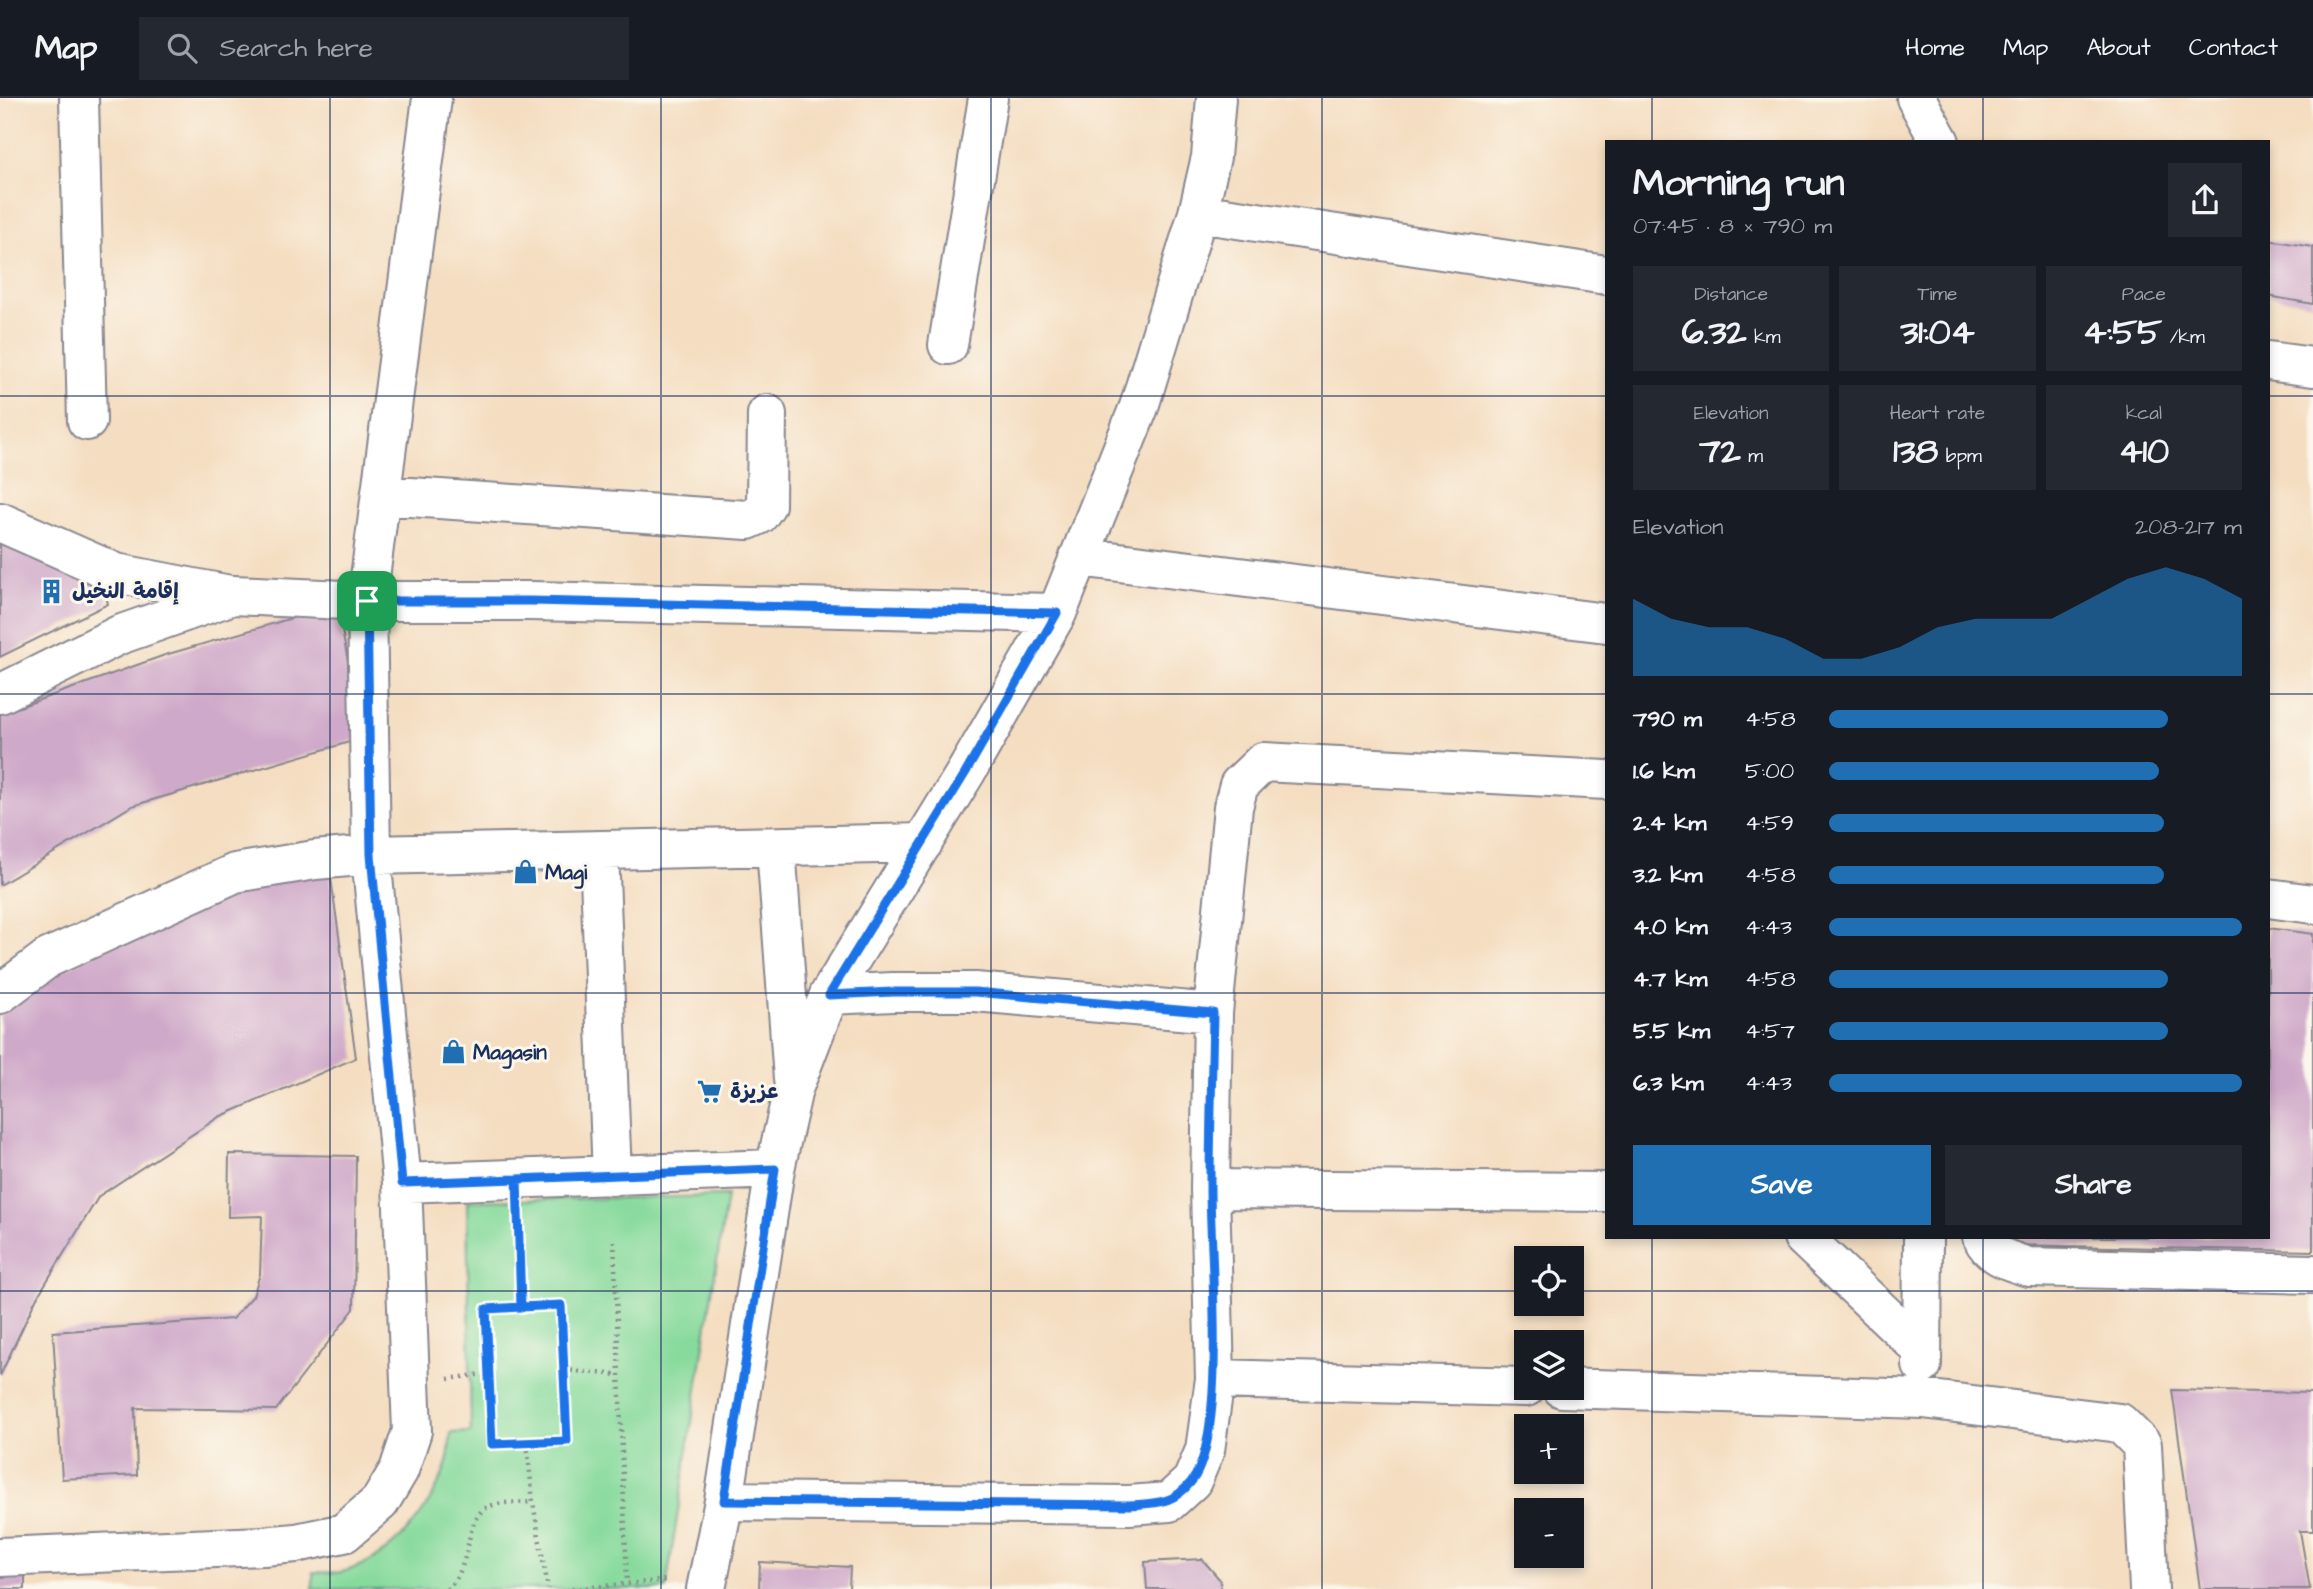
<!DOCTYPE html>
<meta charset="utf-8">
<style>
body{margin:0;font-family:"Architects Daughter","Playpen Sans Arabic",sans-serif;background:#242831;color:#f1f3f6;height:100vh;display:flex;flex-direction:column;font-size:26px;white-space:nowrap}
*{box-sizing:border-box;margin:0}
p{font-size:23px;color:#9ea1a6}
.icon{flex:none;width:38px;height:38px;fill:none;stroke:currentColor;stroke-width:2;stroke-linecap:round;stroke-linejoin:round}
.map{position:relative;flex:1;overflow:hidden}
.panel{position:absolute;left:1605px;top:42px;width:665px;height:1099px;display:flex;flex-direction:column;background:#171b24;border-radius:0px;box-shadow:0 4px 10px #0003}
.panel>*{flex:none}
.controls{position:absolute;left:1514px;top:1148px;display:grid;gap:14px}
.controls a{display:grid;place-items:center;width:70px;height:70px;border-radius:0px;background:#171b24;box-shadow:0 4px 10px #0003;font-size:35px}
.pin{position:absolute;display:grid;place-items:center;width:60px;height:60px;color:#fff;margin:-30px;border-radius:14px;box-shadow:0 4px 10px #0006}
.round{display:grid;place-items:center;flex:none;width:74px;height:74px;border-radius:0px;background:#242831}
.head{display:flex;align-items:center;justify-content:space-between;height:119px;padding:0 28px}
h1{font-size:38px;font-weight:700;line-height:52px}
.stats{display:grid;grid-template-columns:repeat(3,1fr);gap:10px;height:119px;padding:7px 28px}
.stats div{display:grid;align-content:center;border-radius:0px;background:#242831;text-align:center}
.stats b{font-size:35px;font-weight:700}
.stats small{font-size:19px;font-weight:400}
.stats p{font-size:19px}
.chart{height:196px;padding:14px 28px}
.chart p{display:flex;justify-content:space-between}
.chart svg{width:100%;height:126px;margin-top:7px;fill:#1f6fb2;opacity:.7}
.primary-button{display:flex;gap:14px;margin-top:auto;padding:14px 28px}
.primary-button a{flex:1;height:80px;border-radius:0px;background:#1f6fb2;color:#fff;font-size:28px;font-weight:700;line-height:80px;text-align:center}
.primary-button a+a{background:#242831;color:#f1f3f6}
ul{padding:0 28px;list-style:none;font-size:23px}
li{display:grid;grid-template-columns:112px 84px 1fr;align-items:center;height:52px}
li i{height:18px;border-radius:9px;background:#1f6fb2}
header{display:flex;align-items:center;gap:42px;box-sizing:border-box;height:98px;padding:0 35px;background:#171b24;border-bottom:2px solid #363941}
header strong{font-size:33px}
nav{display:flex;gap:38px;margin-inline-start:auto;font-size:24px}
.search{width:490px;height:63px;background:#242831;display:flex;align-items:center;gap:18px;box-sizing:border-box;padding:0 24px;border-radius:0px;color:#9ea1a6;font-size:26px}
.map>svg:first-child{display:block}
</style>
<header>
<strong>Map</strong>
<div class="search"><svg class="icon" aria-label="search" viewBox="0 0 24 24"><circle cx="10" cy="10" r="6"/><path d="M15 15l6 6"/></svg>Search here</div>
<nav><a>Home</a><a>Map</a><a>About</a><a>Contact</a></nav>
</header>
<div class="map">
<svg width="2313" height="1491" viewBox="0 0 2313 1491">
<rect width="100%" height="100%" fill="#fbf7ec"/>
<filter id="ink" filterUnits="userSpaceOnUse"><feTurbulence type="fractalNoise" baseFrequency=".0143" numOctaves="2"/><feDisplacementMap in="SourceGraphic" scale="14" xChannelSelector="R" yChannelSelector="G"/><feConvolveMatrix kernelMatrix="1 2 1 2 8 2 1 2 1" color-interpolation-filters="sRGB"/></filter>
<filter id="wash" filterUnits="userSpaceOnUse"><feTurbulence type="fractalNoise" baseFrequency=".00686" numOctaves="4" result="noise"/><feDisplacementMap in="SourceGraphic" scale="28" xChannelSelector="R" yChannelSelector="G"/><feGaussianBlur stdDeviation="1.57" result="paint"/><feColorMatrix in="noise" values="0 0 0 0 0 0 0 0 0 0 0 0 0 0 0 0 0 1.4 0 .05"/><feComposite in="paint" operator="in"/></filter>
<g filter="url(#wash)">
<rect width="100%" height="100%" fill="#f4ddc0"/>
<!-- green -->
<path fill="#87da9c" stroke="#51847d" stroke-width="2" d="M727 1098 666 1491H313V1474C323 1474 336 1476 345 1473 393 1460 431 1412 446 1367 450 1358 449 1346 451 1335L471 1334 467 1103Z"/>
<g id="blocks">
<!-- building -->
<path fill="#cfa9c9" d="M2268 142 2313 149V206L2268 198Z
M0 434 102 480 108 506 0 559Z
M337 507 363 640 132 708 0 787V616L165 557Z
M329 766 356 960 219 1019 99 1098 36 1201 0 1278V918L45 881 239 785Z
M2268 830 2313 836V1153L2005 1147V1139H2268Z
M229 1056 356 1058 354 1211 276 1312 135 1310 137 1377 62 1381 53 1234 232 1221 253 1198 260 1176 262 1118 228 1119Z
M2172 1292 2313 1295V1433H2300L2310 1491H2200Z
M1202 1461 1220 1482 1221 1491H1147L1145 1464Z
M760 1464 850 1469 849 1491H759Z
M0 1476H25V1491H0Z"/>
</g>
</g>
<g filter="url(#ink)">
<use href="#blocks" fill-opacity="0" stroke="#88868f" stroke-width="2"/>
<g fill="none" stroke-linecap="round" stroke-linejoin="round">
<defs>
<path id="minor" d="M79 0 87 323
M1916 0 1940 44
M1198 115 1606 177
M948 247 988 0
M2268 263 2313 269
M381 397 748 422 759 417 766 407 767 316
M0 424 116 475 230 497
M1079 459 1606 525
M0 596 119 537 233 497 367 503H531L1057 515
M776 749 793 981
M599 753 612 1078
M2268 800 2313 806
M0 896 48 860 235 775 315 762 371 757 923 745
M829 897 893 894H975L1213 915
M402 1085 775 1071
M1210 1091 1606 1094
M1803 1139 1921 1251
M1982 1139C1991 1159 2010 1163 2029 1169L2313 1176
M1922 1267 1923 1139
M1215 1281 1526 1289
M1562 1290 1923 1301 2120 1325 2142 1347 2149 1491
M724 1403 1129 1407 1169 1404 1192 1383 1205 1352 1215 1281 1210 1091 1213 915 1233 709 1239 687 1263 664 1606 682
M0 1459 263 1448 296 1445 344 1435 380 1404 399 1372 412 1333 402 1085 371 757 367 503 432 0
M706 1491 724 1403 775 1071 793 991 829 897 966 674 1057 515 1139 309 1198 115 1211 59 1216 0"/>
</defs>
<!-- minor casing -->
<use href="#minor" stroke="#88868f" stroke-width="42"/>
<!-- path -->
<path stroke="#88868f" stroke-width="4.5" stroke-dasharray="2 5" stroke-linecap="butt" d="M518 1117 521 1209
M614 1143 627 1485
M561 1207 567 1343 492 1346 486 1211Z
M564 1272 619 1277
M448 1281 489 1275
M527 1345 533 1404 548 1491
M447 1491C474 1469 462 1421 488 1409 500 1403 520 1405 533 1404
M572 1491 668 1482"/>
<!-- minor -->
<use href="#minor" stroke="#fff" stroke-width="38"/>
</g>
</g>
<g fill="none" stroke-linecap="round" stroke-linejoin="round" filter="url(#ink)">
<defs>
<path id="route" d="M367 503 371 757 402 1085 517 1081 521 1209 486 1211 492 1346 567 1343 561 1207 521 1209 517 1081 775 1071 724 1403 1129 1407C1156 1405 1172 1407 1191 1384 1228 1340 1210 1153 1210 1091 1210 1032 1212 974 1213 915L975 894H893L829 897 966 674 1057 515 531 503H367"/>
</defs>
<!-- route casing -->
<use href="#route" stroke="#fff" stroke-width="14"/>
<!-- route -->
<use href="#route" stroke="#1a73e8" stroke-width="9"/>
</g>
<!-- grid -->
<path fill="none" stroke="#1b2f5e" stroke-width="2" stroke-opacity="0.55" d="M330 0V1491M661 0V1491M991 0V1491M1322 0V1491M1652 0V44M1983 0V44M0 298H1606M2268 298H2313M0 596H1606M2268 596H2313M0 895H1606M2268 895H2313M1652 1139V1491M1983 1139V1491M0 1193H1526M1572 1193H2313"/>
<!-- icons -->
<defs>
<symbol id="building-bare" viewBox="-9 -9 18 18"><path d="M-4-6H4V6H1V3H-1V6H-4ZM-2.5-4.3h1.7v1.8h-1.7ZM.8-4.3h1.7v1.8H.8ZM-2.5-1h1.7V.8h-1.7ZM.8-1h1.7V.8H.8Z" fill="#1f6fb2" stroke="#fbf7ec" stroke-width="2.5" paint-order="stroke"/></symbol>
<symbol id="shop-bare" viewBox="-9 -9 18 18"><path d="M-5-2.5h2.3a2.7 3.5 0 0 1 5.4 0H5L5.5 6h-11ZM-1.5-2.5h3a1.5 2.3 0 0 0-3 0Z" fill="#1f6fb2" stroke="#fbf7ec" stroke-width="2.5" paint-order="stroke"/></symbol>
<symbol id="supermarket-bare" viewBox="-9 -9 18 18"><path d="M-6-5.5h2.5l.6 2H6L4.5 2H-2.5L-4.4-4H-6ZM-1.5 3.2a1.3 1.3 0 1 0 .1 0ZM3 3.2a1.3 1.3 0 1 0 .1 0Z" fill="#1f6fb2" stroke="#fbf7ec" stroke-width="2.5" paint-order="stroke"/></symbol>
</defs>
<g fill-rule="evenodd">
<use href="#building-bare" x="34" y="476" width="35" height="35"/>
<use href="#shop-bare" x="508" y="756" width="35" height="35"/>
<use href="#shop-bare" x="436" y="936" width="35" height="35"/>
<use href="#supermarket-bare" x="692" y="976" width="35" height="35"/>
</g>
<g text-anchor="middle" stroke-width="6" stroke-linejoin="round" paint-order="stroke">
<!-- poi labels -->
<g font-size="21" font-weight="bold" fill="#1b2f5e" stroke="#fbf7ec" text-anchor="start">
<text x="72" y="500">إقامة النخيل</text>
<text x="545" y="781">Magi</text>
<text x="473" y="961">Magasin</text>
<text x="730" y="1000">عزيزة</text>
</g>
</g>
</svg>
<div class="controls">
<a><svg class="icon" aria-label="locate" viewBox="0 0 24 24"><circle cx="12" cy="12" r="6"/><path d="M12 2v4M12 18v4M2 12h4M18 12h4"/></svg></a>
<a><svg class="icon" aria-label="layers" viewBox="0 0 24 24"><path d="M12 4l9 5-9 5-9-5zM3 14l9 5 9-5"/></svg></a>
<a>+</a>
<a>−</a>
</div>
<div class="pin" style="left:367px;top:503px;background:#1e9e55"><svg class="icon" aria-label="arrive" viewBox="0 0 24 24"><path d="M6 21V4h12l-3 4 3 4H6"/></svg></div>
<section class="panel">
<div class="head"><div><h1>Morning run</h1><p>07:45 · 8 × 790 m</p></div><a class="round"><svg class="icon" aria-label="share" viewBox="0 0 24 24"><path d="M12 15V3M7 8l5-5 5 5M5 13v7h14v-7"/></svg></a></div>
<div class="stats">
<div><p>Distance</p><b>6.32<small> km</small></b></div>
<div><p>Time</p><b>31:04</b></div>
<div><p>Pace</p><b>4:55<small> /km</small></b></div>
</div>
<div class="stats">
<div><p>Elevation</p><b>72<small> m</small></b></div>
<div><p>Heart rate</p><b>138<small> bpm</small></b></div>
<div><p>kcal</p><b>410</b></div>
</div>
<div class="chart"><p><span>Elevation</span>208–217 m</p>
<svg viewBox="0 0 160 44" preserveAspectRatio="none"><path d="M0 44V17L10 24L20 27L30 27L40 31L50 38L60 38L70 34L80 27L90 24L100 24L110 24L120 17L130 10L140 6L150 10L160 17V44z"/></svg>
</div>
<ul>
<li><b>790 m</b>4:58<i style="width:82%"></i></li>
<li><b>1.6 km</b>5:00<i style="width:80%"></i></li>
<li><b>2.4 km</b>4:59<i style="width:81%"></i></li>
<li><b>3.2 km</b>4:58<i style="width:81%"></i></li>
<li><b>4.0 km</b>4:43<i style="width:100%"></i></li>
<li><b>4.7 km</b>4:58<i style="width:82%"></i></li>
<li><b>5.5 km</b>4:57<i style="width:82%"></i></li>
<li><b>6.3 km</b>4:43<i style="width:100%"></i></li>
</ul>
<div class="primary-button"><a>Save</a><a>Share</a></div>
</section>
</div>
